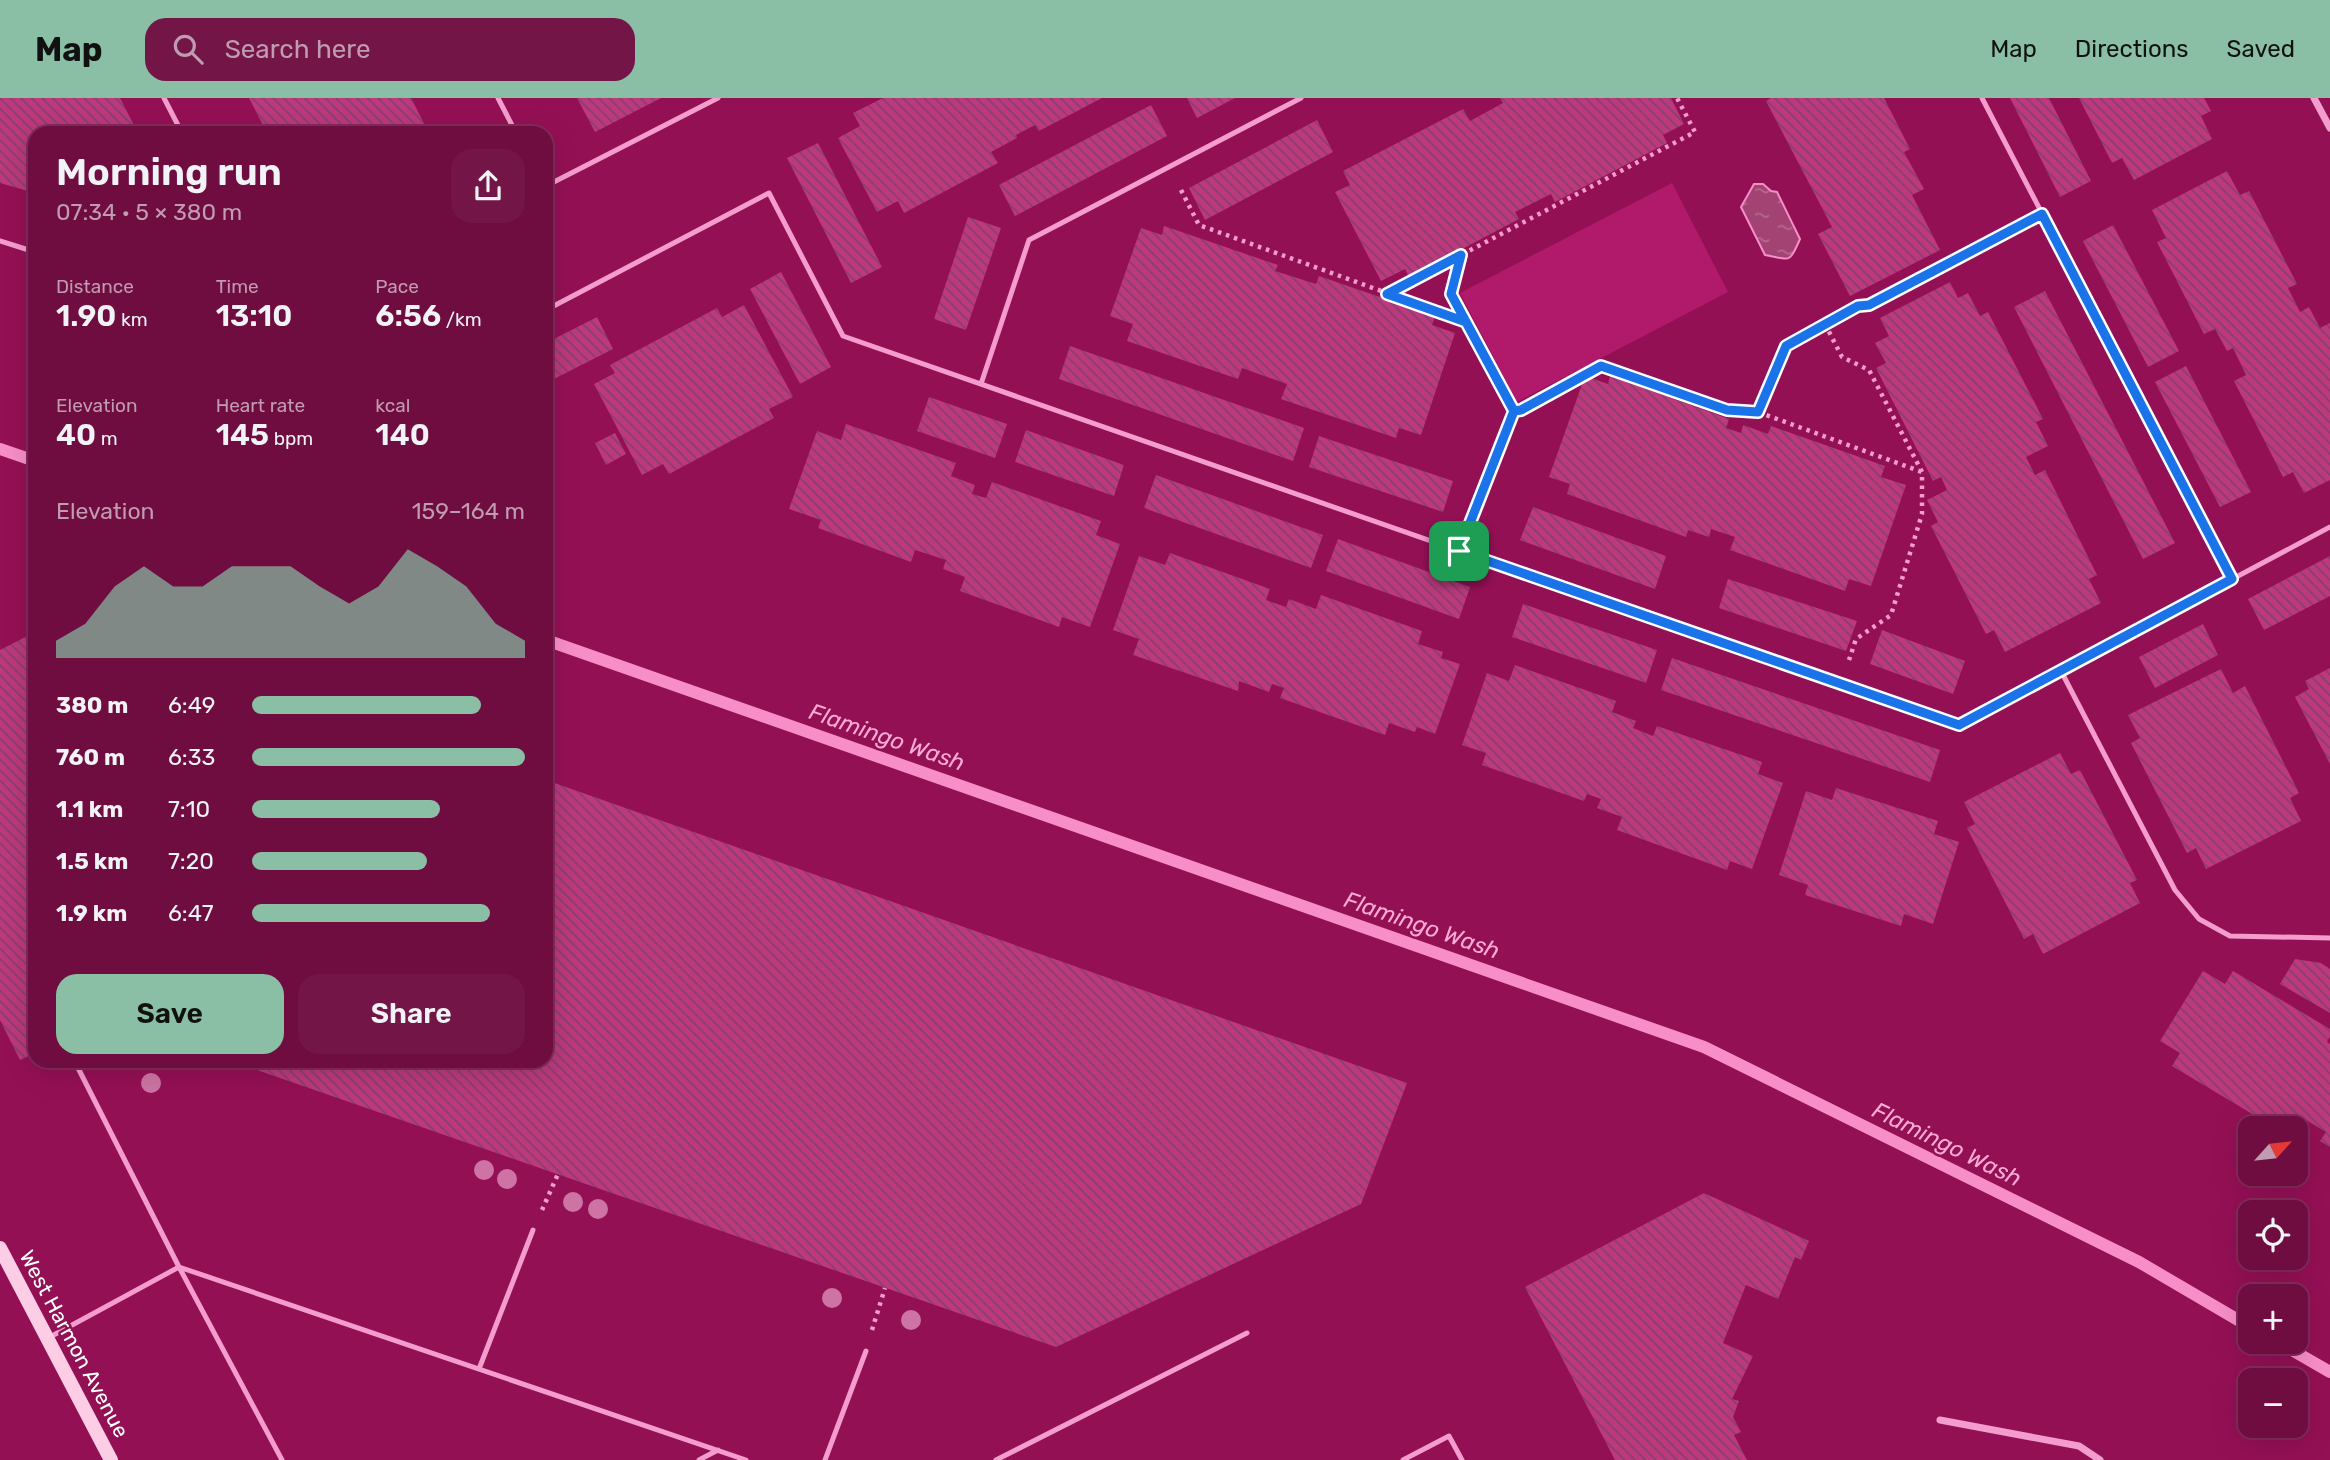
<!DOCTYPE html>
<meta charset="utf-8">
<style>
body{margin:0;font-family:Rubik,sans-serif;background:#741547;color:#f1f3f6;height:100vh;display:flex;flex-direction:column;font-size:26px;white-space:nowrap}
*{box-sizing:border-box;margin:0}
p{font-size:23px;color:#c09bb1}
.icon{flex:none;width:38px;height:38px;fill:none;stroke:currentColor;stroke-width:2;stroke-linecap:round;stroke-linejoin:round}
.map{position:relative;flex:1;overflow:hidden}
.panel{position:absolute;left:28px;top:28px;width:525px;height:942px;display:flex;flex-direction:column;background:#6f0c40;border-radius:21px;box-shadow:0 7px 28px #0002,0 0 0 2px #812c59}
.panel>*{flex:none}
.needle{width:46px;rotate:63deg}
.fabs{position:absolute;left:2238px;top:1018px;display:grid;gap:14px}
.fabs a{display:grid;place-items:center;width:70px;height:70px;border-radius:14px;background:#6f0c40;box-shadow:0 7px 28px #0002,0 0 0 2px #812c59;font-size:35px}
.pin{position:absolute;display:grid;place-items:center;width:60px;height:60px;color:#fff;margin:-30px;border-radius:14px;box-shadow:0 4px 10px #0006}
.round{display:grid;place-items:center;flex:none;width:74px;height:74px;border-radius:21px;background:#741547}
.overview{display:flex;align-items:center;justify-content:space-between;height:119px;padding:0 28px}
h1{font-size:38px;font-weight:600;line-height:52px}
.figures{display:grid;grid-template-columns:repeat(3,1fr);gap:10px;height:119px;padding:7px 28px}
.figures div{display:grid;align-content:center}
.figures b{font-size:30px;font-weight:600}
.figures small{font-size:19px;font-weight:400}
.figures p{font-size:19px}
.chart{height:196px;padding:14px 28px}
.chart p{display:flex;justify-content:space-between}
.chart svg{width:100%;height:126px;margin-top:7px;fill:#8abfa5;opacity:.7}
.button{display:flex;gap:14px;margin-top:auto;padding:14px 28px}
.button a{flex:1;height:80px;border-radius:21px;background:#8abfa5;color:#111;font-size:28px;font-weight:600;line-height:80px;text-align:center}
.button a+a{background:#741547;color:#f1f3f6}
ul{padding:0 28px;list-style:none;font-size:23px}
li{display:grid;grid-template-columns:112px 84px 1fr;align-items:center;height:52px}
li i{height:18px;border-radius:9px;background:#8abfa5}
header{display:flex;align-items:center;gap:42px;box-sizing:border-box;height:98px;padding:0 35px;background:#8abfa5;color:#111}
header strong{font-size:33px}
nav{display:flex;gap:38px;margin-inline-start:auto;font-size:24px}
.search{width:490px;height:63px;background:#741547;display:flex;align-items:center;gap:18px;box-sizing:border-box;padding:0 24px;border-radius:21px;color:#c09bb1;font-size:26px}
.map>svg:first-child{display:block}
</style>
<header>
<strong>Map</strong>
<div class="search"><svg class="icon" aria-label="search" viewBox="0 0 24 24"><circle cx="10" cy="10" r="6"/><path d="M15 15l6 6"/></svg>Search here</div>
<nav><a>Map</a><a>Directions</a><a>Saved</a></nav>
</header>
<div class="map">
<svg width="2330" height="1362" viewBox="0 0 2330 1362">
<defs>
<pattern id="water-ripples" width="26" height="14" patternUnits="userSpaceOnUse" patternTransform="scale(1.75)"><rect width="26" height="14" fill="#a24374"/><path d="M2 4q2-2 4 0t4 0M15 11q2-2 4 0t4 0" fill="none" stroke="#b56990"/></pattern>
<pattern id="building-back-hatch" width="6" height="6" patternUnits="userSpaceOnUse" patternTransform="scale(1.75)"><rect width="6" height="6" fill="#bd387f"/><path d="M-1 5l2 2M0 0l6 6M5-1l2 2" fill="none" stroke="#844266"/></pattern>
</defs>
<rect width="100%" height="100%" fill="#941055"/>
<!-- green -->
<path fill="#b11a6a" d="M1672 85 1728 194 1517 304 1460 195Z"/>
<!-- water -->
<path fill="url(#water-ripples)" stroke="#f78ec8" stroke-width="2" d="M1754 86H1763L1771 93 1777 94 1800 141C1789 167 1790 161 1765 157L1741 109Z"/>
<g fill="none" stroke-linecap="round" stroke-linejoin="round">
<!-- stream -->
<path stroke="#f78ec8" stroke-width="12" d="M0 351 35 363
M546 542 1704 949 2139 1164 2250 1229
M2278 1244 2330 1274"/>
</g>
<!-- building -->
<path fill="url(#building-back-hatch)" d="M0 0H120L138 35H35V95L0 85Z
M249 0H411L429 35H267Z
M577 0H661L595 34Z
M883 0H1102L1039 33 1035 27 1016 37 1017 40 991 54 998 65 904 115 898 103 877 114 838 40 860 28 853 15Z
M1187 0H1235L1197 20Z
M1500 0H1671L1684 26 1663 37 1667 45 1555 104 1551 96 1515 114 1519 121 1409 179 1405 171 1381 183 1335 94 1350 87 1343 73 1463 11 1470 23 1503 5Z
M1771 0H1884L1910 51 1904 54 1924 91 1912 97 1940 152 1850 198 1818 136 1832 129 1766 3Z
M2010 0H2049L2091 83 2060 99Z
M2079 0H2204L2211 13 2201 18 2212 41 2134 82 2122 60 2112 65Z
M1151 7 1167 38 1015 118 999 87Z
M1317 22 1333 54 1205 122 1189 90Z
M818 45 882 169 851 185 787 60Z
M2227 73 2240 97 2249 93 2297 186 2288 190 2300 214 2309 209 2320 230 2330 225V382L2304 395 2293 374 2283 379 2234 283 2246 277 2233 250 2227 253 2215 231 2204 236 2157 144 2166 140 2152 112Z
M968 119 1001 130 966 232 934 221Z
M2113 127 2179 253 2148 269 2083 143Z
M1164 128 1278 167 1275 173 1316 186 1319 178 1435 218 1432 227 1455 235 1421 337 1399 330 1396 340 1281 301 1287 286 1242 270 1238 281 1127 243 1133 226 1110 218 1141 130 1162 137Z
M781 174 831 269 800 286 750 191Z
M1950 184 1958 200 1968 195 1980 218 1988 214 2043 321 2036 324 2048 348 2026 359 2035 377 2045 372 2097 477 2089 481 2101 505 2005 554 1994 532 1986 536 1931 428 1938 424 1927 402 1947 392 1941 379 1933 383 1876 270 1886 265 1875 245 1889 238 1880 220Z
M2045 193 2175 445 2143 461 2014 209Z
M744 207 793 299 769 311 774 320 669 376 663 366 642 377 594 286 615 275 610 267 717 210 722 219Z
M597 219 613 251 550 283 546 276V245Z
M1070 248 1304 330 1293 363 1059 281Z
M2186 268 2251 394 2220 409 2155 284Z
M1585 278 1608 286 1610 278 1729 321 1726 330 1741 335 1743 327 1768 336 1771 328 1885 368 1881 379 1906 387 1871 488 1849 481 1845 493 1730 452 1735 439 1711 431 1709 439 1688 432 1686 439 1567 396 1570 386 1549 379Z
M929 299 1007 326 995 360 917 333Z
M846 326 956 365 951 378 975 387 972 396 986 400 992 384 1101 423 1096 437 1120 446 1090 529 1062 519 1059 529 960 493 965 479 943 471 946 462 915 452 911 464 818 430 821 422 789 411 817 333 841 342Z
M1026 332 1124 367 1114 398 1015 364Z
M615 335 626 356 606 367 595 345Z
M1319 338 1453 383 1443 414 1309 369Z
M1156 377 1323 437 1311 470 1144 410Z
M1533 409 1666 458 1655 491 1520 442Z
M1338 441 1470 489 1459 521 1326 473Z
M1170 455 1270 491 1266 502 1286 509 1289 501 1316 511 1321 497 1422 533 1418 546 1443 554 1441 560 1460 566 1435 636 1417 629 1415 634 1389 625 1385 637 1280 600 1284 590 1272 586 1269 594 1239 583 1238 593 1133 557 1139 541 1113 532 1139 458 1165 467Z
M2330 458V498L2264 532 2248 501Z
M1728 481 1857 523 1846 553 1719 510Z
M1523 506 1657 552 1646 585 1512 539Z
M2203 526 2218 557 2155 590 2139 559Z
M1882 532 1965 563 1953 596 1870 566Z
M35 534V955L20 962 0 922V552Z
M1672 560 1940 652 1930 684 1661 592Z
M1515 567 1616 603 1612 614 1636 623 1633 630 1653 638 1657 628 1762 664 1758 676 1783 685 1752 771 1730 763 1727 772 1617 732 1622 719 1597 710 1601 701 1587 696 1584 703 1482 667 1486 655 1462 647 1487 575 1509 583Z
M2330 570V666L2295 599 2309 591 2305 583Z
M2221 571 2233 595 2245 588 2299 695 2290 700 2301 723 2206 771 2196 750 2187 755 2131 645 2140 640 2128 617Z
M2060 655 2071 676 2080 672 2137 782 2130 785 2140 805 2043 856 2033 836 2024 841 1967 730 1975 726 1964 704Z
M546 682 1407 985 1361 1106 1056 1249 231 963 546 962Z
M1836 690 1938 723 1934 736 1959 744 1933 826 1904 816 1901 828 1805 797 1808 787 1779 777 1806 693 1832 702Z
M2295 861 2321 865 2330 871V915L2280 886Z
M2203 873 2225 886 2233 873 2330 931V938L2327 944 2330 946V1049L2320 1043 2326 1034 2306 1022 2301 1030 2280 1018 2274 1029 2172 968 2180 955 2160 943Z
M1704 1095 1809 1143 1801 1162 1795 1159 1778 1201 1746 1187 1723 1245 1753 1258 1732 1301 1739 1303 1733 1319 1741 1334 1734 1337 1747 1362H1615L1525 1189Z"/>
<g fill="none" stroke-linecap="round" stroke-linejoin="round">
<!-- path -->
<path stroke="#f49dcc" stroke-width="4.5" stroke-dasharray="3.5 5" stroke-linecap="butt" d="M1181 92 1199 127 1467 224
M1461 158 1451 196 1514 313 1468 431
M1387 196 1695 34 1677 0
M1825 226 1842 259 1869 272 1922 374V416L1891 517 1856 541 1849 562
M1514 313 1521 312 1601 268 1727 312 1758 314 1922 374
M1758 314 1786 248 1858 208 1869 207 2020 128
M542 1112 558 1076
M872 1232 885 1190"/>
<!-- lane -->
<path stroke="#f49dcc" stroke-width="5" d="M164 0 182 35
M498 0 516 35
M1982 0 2232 481
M546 88 718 0
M0 143 35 154
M546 212 769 95 843 238 1959 627 2330 429
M981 286 1029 142 1301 0
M2061 573 2175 792 2199 821 2230 838 2330 840
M74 962 179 1169 282 1362
M50 1239 179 1169 746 1362
M479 1271 533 1132
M699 1362 718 1352
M825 1362 866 1253
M996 1362 1247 1235
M1403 1362 1449 1338 1462 1362"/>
<!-- street -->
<path stroke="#f49dcc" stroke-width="7" d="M2314 0 2330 30
M1940 1322 2079 1348 2100 1362"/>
<!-- secondary -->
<path stroke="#fdcde6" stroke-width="14" d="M0 1150 111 1362"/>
</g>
<!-- trees -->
<g fill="#ce74a4">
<circle cx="151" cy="985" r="10"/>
<circle cx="484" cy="1072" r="10"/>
<circle cx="507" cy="1081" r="10"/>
<circle cx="573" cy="1104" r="10"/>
<circle cx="598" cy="1111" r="10"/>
<circle cx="832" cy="1200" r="10"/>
<circle cx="911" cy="1222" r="10"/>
</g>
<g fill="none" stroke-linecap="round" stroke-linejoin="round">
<defs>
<path id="route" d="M1459 453 1959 627 2232 481 2042 116 1869 207 1858 208 1786 248 1758 314 1727 312 1601 268 1521 312 1514 313 1466 224 1387 196 1461 157 1451 196 1514 313 1459 453"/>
</defs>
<!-- route casing -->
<use href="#route" stroke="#fff" stroke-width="14"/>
<!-- route -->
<use href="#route" stroke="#1a73e8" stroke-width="9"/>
</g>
<g text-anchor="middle" stroke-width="5" stroke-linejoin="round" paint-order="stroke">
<!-- street labels -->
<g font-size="21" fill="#fff" stroke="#941055">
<text transform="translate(74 1246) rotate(62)" y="7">West Harmon Avenue</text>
</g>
<!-- water labels -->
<g font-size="23" font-style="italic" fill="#fba9d5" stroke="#941055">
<text transform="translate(887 639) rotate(19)" y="8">Flamingo Wash</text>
<text transform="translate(1422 827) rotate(19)" y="8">Flamingo Wash</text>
<text transform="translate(1947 1046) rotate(26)" y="8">Flamingo Wash</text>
</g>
</g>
</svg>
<div class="fabs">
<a><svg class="needle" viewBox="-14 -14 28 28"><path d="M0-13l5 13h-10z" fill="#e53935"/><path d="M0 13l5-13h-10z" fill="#c09bb1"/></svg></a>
<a><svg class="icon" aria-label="locate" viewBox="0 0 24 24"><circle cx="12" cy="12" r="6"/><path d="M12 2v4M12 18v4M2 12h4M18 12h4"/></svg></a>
<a>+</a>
<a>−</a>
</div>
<div class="pin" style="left:1459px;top:453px;background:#1e9e55"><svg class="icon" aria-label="arrive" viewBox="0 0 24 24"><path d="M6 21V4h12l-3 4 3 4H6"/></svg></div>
<section class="panel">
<div class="overview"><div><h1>Morning run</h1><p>07:34 · 5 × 380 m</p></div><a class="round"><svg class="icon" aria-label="share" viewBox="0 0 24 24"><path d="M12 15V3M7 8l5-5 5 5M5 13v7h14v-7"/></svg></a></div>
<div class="figures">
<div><p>Distance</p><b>1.90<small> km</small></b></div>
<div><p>Time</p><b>13:10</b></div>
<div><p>Pace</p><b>6:56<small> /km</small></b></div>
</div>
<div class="figures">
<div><p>Elevation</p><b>40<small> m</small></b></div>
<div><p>Heart rate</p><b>145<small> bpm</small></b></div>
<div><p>kcal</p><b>140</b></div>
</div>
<div class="chart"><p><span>Elevation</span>159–164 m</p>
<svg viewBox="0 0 160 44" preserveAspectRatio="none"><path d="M0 44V38L10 32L20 19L30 12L40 19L50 19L60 12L70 12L80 12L90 19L100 25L110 19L120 6L130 12L140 19L150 32L160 38V44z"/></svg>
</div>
<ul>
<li><b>380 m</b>6:49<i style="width:84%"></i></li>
<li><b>760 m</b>6:33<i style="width:100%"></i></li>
<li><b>1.1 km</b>7:10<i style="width:69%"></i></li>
<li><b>1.5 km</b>7:20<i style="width:64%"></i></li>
<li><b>1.9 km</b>6:47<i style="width:87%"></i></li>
</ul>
<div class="button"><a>Save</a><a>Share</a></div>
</section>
</div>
